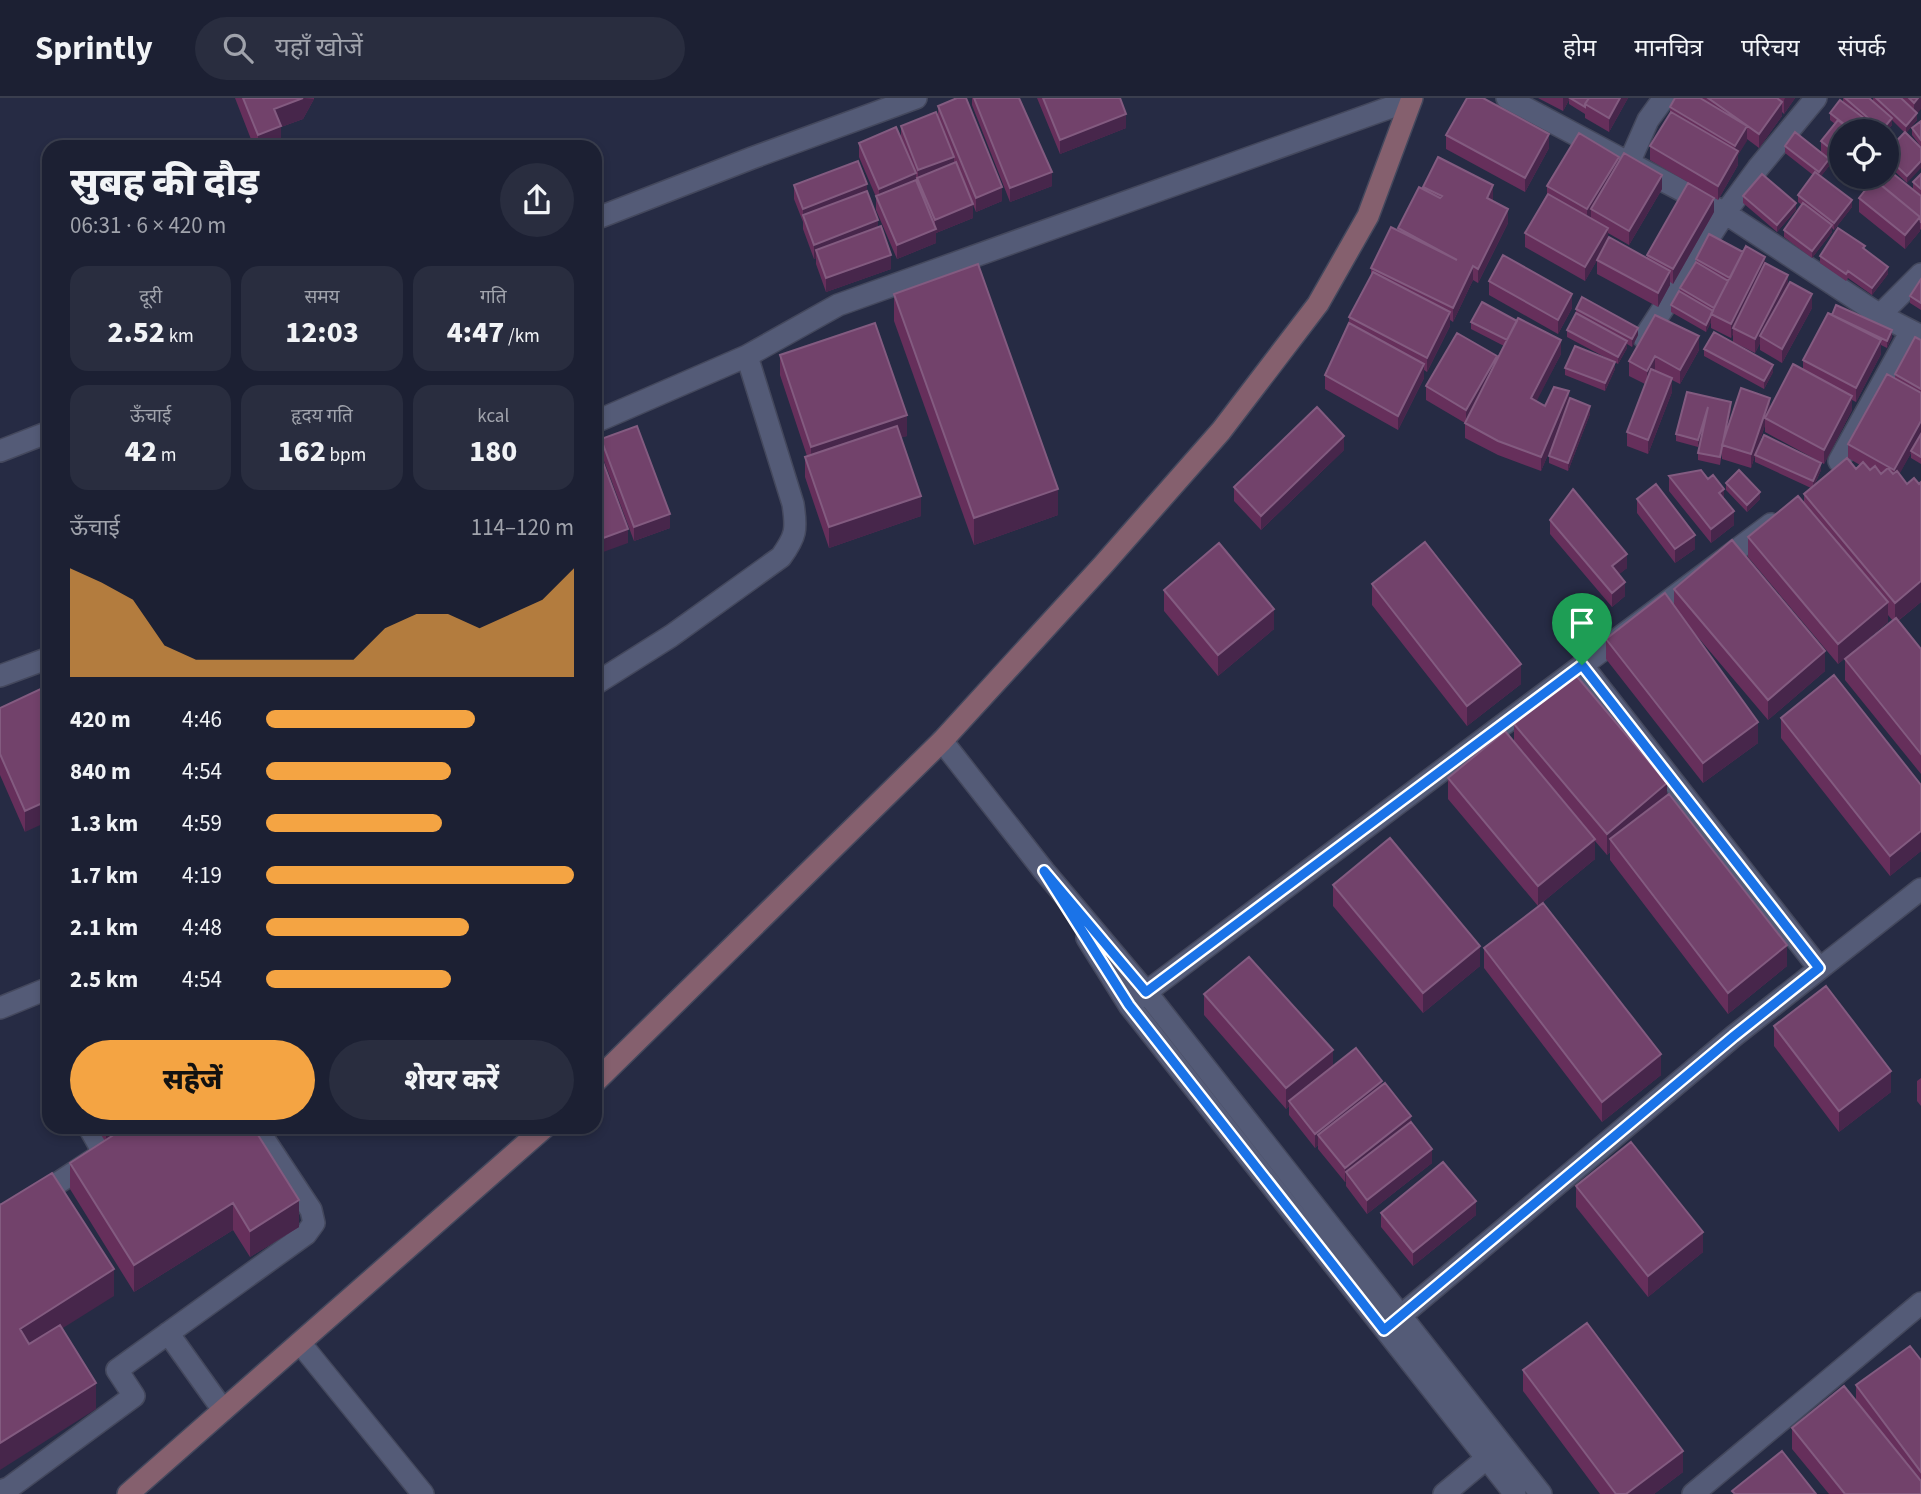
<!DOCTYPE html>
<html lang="hi">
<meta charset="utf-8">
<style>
body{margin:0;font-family:"Source Sans 3","Noto Sans Devanagari",sans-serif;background:#292d3f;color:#f1f3f6;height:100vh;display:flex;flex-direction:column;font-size:26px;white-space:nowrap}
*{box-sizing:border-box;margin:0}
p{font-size:23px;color:#a0a3ac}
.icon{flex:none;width:38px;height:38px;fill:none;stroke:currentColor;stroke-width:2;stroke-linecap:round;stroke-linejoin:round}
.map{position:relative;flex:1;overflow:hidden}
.sheet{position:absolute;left:42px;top:42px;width:560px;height:994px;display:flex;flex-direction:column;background:#1c2033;border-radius:21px;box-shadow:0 4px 10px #0003,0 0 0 2px #3a3e4e}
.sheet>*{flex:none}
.buttons{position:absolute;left:1829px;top:21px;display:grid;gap:14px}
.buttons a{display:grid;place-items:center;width:70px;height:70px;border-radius:50%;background:#1c2033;box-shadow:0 4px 10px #0003,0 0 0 2px #3a3e4e;font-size:35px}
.pin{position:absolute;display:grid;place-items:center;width:60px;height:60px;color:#fff;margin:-72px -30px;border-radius:50% 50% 50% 0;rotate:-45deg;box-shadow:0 0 7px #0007}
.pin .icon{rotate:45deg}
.round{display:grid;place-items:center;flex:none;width:74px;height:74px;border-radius:37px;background:#292d3f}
.overview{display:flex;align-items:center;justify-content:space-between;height:119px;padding:0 28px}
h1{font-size:38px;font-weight:800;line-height:52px}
.figures{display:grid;grid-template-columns:repeat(3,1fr);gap:10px;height:119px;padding:7px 28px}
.figures div{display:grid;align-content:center;border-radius:18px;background:#292d3f;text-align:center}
.figures b{font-size:30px;font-weight:800}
.figures small{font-size:19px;font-weight:400}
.figures p{font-size:19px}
.chart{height:196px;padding:14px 28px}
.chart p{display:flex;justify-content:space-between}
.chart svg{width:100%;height:126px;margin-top:7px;fill:#f4a443;opacity:.7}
.primary-button{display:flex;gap:14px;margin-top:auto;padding:14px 28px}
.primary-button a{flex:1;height:80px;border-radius:42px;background:#f4a443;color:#111;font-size:28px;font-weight:800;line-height:80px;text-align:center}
.primary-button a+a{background:#292d3f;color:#f1f3f6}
ul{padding:0 28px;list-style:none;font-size:23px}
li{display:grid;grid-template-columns:112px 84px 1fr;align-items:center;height:52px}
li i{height:18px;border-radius:9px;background:#f4a443}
header{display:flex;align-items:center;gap:42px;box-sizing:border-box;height:98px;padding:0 35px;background:#1c2033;border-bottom:2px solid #3a3e4e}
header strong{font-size:33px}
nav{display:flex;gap:38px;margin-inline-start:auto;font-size:24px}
.search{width:490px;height:63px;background:#292d3f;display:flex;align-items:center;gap:18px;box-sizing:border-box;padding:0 24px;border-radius:38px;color:#a0a3ac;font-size:26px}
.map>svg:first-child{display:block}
</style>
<header>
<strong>Sprintly</strong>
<div class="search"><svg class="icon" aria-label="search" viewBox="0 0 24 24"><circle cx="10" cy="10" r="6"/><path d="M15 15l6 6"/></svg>यहाँ खोजें</div>
<nav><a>होम</a><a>मानचित्र</a><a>परिचय</a><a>संपर्क</a></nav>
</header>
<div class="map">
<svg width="1921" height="1396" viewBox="0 0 1921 1396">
<rect width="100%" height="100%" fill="#262b44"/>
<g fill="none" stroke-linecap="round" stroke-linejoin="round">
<defs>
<path id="street" d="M1507 0 1629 65 1648 22 1664 0
M1637 69 1725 115 1880 217 1921 238
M595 121 752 60 916 0
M1880 217 1921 176
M1644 240 1725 115 1758 70 1816 0
M595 324 747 258 838 207 1411 2
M0 353 49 334
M1839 363 1911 233
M1582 567 1819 870
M0 578 49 560
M595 586 671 538 781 459C796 438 797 432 793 406L747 258
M942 643 1044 773 1146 894 1541 1396
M1087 840 1129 907 1515 1396
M1129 907 1771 426
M0 910 49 890
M0 1117H9L96 1060 101 1053 98 1045 89 1029
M1391 1226 1734 938 1921 791
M168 1235 223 1312
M300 1245 423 1396
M0 1393 9 1390 134 1298 117 1272 306 1136 314 1125 311 1112 256 1029
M1444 1396 1487 1360
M1693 1396 1921 1205"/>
<path id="secondary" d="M595 984 942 643 1103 467 1221 333 1318 206 1368 118 1412 0
M128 1396 545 1029"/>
</defs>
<!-- street casing -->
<use href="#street" stroke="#44485d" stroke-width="24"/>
<!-- secondary casing -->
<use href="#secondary" stroke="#44485d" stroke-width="24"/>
<!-- street -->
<use href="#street" stroke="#545b77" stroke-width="21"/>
<!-- secondary -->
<use href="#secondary" stroke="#85606e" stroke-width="21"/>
</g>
<!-- wall -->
<path fill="#662f5b" d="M235 0H314V1L303 21 281 29V48L254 49Z
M972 0H1019L1052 88 1010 104 972 7Z
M1037 0H1120L1126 30 1060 56Z
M1538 0H1628L1609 34 1585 20V16L1569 6V2L1563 13Z
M1675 0H1795L1784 16 1782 14V18L1759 50 1747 41 1738 57V67L1718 102 1650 62V48L1670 16V9Z
M1843 0H1869L1873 3V0H1921L1917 15V22L1906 35 1921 50 1907 85 1886 65V54L1905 35 1892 22V27L1886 34 1841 33V73L1829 63V68L1821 78 1852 109 1834 132 1832 130V134L1812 160 1784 139V132L1802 107 1798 104V97L1813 77 1785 55V48L1821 55V43L1835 26 1830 22V15L1843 4Z
M938 8 1002 103 976 114 968 94 973 120 936 135V145L897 161 876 112V99L859 59V45L901 38V28L938 18Z
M1921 23V49L1912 37V30Z
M1446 37 1549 50 1525 94 1446 51Z
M1619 64 1662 91 1629 147 1608 135V142L1647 160V157L1714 114 1673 186 1670 184V187L1658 209 1597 176V162L1585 183 1525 149V135L1547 96V88Z
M1921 76V132L1920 131V133L1905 151 1859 114V100L1864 93 1847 79H1881L1877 84 1881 87 1918 95 1913 91V84Z
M794 87 867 94 891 171 826 194 816 166V160L814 161 803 131V124L794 101Z
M1423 89 1493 101 1492 103 1508 125 1478 185 1473 182 1453 224 1450 222V228L1427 274 1424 272V280L1398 332 1325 291V277L1349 225V219L1371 177V170L1398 132V130L1423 91Z
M1743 98 1796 112 1777 134 1743 105Z
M1865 152 1888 176 1872 197 1848 180 1846 183 1820 165V158Z
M1743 154 1765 165 1788 188 1812 210 1782 265 1760 252V245L1755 255 1733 244V236L1731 240 1711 230V224L1706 234 1671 214V207L1680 194V190L1696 164V161Z
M1921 181V212L1910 205V198Z
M1489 183 1572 210 1558 236 1489 197Z
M894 196 1058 417 974 447 894 223Z
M1576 211 1638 237 1632 249 1627 246V250L1618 266 1615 264V271L1605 293 1565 277V270L1612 263 1567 239V232L1576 216Z
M1828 215 1892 239 1887 250 1881 247V256L1856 304 1852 302V312L1824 366 1765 334V327L1756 355 1821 372 1814 388 1856 371 1860 367 1848 360V346L1895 280V276L1921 242V366L1911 360V355L1899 376 1907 386H1919L1921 384V504L1898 523 1921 551V676L1845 582V561L1893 523 1888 517V524L1838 566 1748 459V439L1804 405V396L1811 390 1755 364V357L1751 370 1722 361V354L1720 367 1698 362V355L1703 334 1698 349 1676 343V336L1731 311 1726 335 1770 312 1803 271V262Z
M1655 217 1699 252 1680 286 1672 282V294L1648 356 1627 348V334L1645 286 1629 278V263Z
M1471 224 1561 256 1536 303 1545 308 1569 305 1590 316 1568 373 1549 365V358L1560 328 1541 373 1498 357 1465 340V325L1426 302V288L1497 262 1504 248 1471 231Z
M1704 251 1773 274 1764 291 1704 258Z
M780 257 907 338 901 339 921 418 829 450 805 379V359L807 358 780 277Z
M601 341 670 430 634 443 601 355Z
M1344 352 1261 432 1234 403V389Z
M1669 378 1724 401 1734 427 1711 445 1669 393Z
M1726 385 1760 401 1747 414 1726 392Z
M1637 401 1695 451 1675 465 1637 415Z
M1550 422 1627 470 1619 476 1625 498 1612 509 1550 436Z
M1372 486 1521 586 1467 628 1372 507Z
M1674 491 1825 573 1768 622 1691 531 1758 645 1703 685 1606 561V541L1674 508Z
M1164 492 1274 531 1218 578 1164 513Z
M49 587 25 734 0 677V610Z
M1781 620 1921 687V753L1890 778 1781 640Z
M1514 626 1667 698 1787 868 1728 916 1610 762V754L1607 757 1595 743V761L1538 808 1448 701V680L1514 644Z
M1333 787 1480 868 1423 915 1333 808Z
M1484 850 1661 977 1602 1024 1484 870Z
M1204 896 1333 968 1382 987 1411 1024 1432 1065 1367 1116 1346 1088V1083L1345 1084 1318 1051V1047L1315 1050 1289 1017V1008L1286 1011 1204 917Z
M1774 928 1891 994 1839 1034 1774 948Z
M1921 980V1008L1917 1003V983Z
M96 1029H253L299 1129 250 1159 233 1132 134 1194 70 1091V1065L105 1043Z
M1576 1088 1703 1154 1648 1199 1576 1109Z
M1381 1115 1476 1117 1413 1168 1381 1129Z
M1921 1262V1396H1829L1792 1351V1330L1856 1303V1287Z
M1523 1272 1683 1374 1654 1396H1600L1523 1293Z"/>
<!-- shaded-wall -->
<path fill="#47264b" d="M303 0 314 1 303 21 281 29V48L258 49V37L274 11Z
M1563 0H1569V2L1563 13Z
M1620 0H1628L1609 34V20Z
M1785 0H1795L1784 16V2Z
M1918 0H1921V11L1914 19V5Z
M1782 4V18L1759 50V36Z
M1917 15V22L1906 35V28Z
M1126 16V30L1060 56V42Z
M1892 20V27L1886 34 1882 33V32Z
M1747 28V43L1738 57V67L1718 102V88L1735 59V48Z
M1549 36V50L1525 94V80Z
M954 59V73L918 82V72Z
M1619 59V73L1591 111V119L1587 125V111Z
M1829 61V68L1819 81V74Z
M1921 63V70L1907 85V78Z
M1052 74V88L1010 104V90Z
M916 75V89L879 105V91Z
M1662 77V91L1629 147V133Z
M1869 79H1881L1867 96V82Z
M867 86V100L803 118V111Z
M1493 87V101L1487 114V100Z
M1002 89V103L976 114V100Z
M1714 100V114L1673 186V171Z
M1852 102V109L1834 132V125Z
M1796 105V112L1777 134V127Z
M973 106V120L936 135V145L897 161V147L935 131V122Z
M1508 111V125L1478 185V171Z
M1920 119V133L1905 151V137Z
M878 122V136L816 152V160L814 161V147Z
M1832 127V134L1812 160V153Z
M1608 130V144L1585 183V169Z
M891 157V171L826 194V180Z
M1765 159V173L1733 230V236L1731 240V226Z
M1473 168V182L1453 224V210Z
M1888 169V176L1872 197V190Z
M1670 173V187L1658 209V195Z
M1788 177V191L1760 238V245L1755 255V241Z
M1572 196V210L1558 236V222Z
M1812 196V210L1782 265V251Z
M1450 214V228L1427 274V260Z
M1711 217V224L1706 234V227Z
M1638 230V237L1632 249V241Z
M1892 232V239L1887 250V243Z
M1699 238V252L1680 286V272Z
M1561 242V256L1531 314V300Z
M1881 242V256L1856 304V290Z
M1627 243V250L1618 266V259Z
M1497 258V272L1466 326V312Z
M1655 258V272L1647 287V273Z
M1615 264V271L1605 293V285Z
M1424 266V280L1398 332V318Z
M1773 267V274L1764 291V283Z
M1672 280V294L1648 356V342Z
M1569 293V307L1541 373V359Z
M1852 298V312L1824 366V352Z
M1770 300V314L1765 320V327L1751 370V356Z
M1731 304V311L1724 348 1722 347Z
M1590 308V316L1568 373V365Z
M1708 309V316L1698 349V342Z
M907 317V338L811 369V349Z
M1921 323V337L1911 353V355L1894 386V372Z
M1344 338V352L1261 432V418Z
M1821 365V372L1813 390V383Z
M1058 391V417L974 447V420Z
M1724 391V405L1719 395Z
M1760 394V401L1747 414V407Z
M921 398V418L829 450V429Z
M1734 413V427L1711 445V431Z
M670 416V430L634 443V429Z
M628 431V445L595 457V443Z
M1695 437V451L1675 465V451Z
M1627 456V470L1612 482V468Z
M1921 483V504L1895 525V505Z
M1625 484V498L1612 509V495Z
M1888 504V524L1838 566V546Z
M1274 511V531L1218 578V557Z
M1825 553V573L1768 622V602Z
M1521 566V586L1467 628V608Z
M1758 624V645L1703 685V665Z
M1667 685V705L1610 741V754L1607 757V736Z
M49 702V723L25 734V713Z
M1921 733V753L1890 778V758Z
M1595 741V761L1538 808V788Z
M1787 847V868L1728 916V895Z
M1480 848V868L1423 915V895Z
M1333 952V972L1289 1003V1008L1286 1011V990Z
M1661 956V977L1602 1024V1004Z
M1891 973V994L1839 1034V1013Z
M1382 983V997L1318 1037V1047L1315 1050V1036Z
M1411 1018V1032L1346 1074V1083L1345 1084V1070Z
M106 1029H131L106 1045Z
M1432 1051V1065L1367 1116V1102Z
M299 1102V1129L250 1159V1133Z
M1476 1103V1117L1413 1168V1154Z
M233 1105V1132L134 1194V1167Z
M1703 1134V1154L1648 1199V1178Z
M114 1171V1198L20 1257V1231Z
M96 1285V1311L0 1372V1345Z
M1683 1353V1374L1654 1396H1626Z"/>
<!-- building -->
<path fill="#72426b" stroke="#835b80" stroke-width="2" d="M243 0H303L274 11 281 28 258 37Z
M957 0H966L1002 89 976 100 938 8Z
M974 0H1019L1052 74 1010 90Z
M1043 0H1120L1126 16 1060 42Z
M1467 0H1483L1549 36 1525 80 1446 37Z
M1570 0H1589L1585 6V9Z
M1589 0H1620L1609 20 1585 6Z
M1675 0H1700L1747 28 1735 48 1670 9Z
M1708 0H1777L1782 4 1759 36Z
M1845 0H1869L1892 20 1882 32Z
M1876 0H1901L1917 15 1906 28Z
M1909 0H1918L1914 5Z
M1840 2 1881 33H1853L1830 15Z
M936 14 954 59 918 72 901 28Z
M1671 14 1738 53 1718 88 1650 48Z
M1838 22 1851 33H1841V59L1821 43Z
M1921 23V42L1912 30Z
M896 29 916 75 879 91 859 45Z
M1795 34 1829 61 1819 74 1785 48Z
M1905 34 1921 50V63L1907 78 1886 58V54Z
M1579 35 1619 59 1587 111 1547 88Z
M1624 55 1662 77 1629 133 1591 111Z
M1438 59 1493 87 1487 100 1508 111 1478 171 1473 168 1453 210 1371 170 1391 129 1457 162 1398 130 1419 89 1440 100 1442 98 1423 89Z
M858 63 867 86 803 111 794 87Z
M956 64 973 106 935 122 917 80Z
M1815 74 1852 102 1834 125 1798 97Z
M1891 74 1921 98V125L1920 119 1881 87Z
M1762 76 1796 105 1777 127 1743 98Z
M1921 76V91L1913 84Z
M1874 81 1920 119 1905 137 1859 100Z
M916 82 936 131 897 147 876 98Z
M1688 85 1714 100 1673 171 1647 157Z
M867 93 878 122 814 147 803 117Z
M1548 96 1608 130 1585 169 1525 135Z
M1803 105 1832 127 1812 153 1784 132Z
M881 128 891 157 826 180 816 152Z
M1838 130 1865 148 1863 150 1888 169 1872 190 1848 173 1846 176 1820 158Z
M1709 136 1743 154 1730 180 1696 161Z
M1609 139 1670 173 1658 195 1597 162Z
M1746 148 1765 159 1731 226 1711 216Z
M1503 157 1572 196 1558 222 1489 183Z
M1696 164 1728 183 1714 210 1680 190Z
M1765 165 1788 177 1755 241 1733 230Z
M978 166 1058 391 974 420 894 196Z
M1373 174 1450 214 1427 260 1349 219Z
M1921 181V205L1910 198Z
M1790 184 1812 196 1782 251 1760 238Z
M1679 193 1713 213 1706 227 1671 207Z
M1582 199 1638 230 1632 241 1576 211Z
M1482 204 1517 223 1507 242 1471 224Z
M1836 207 1892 232 1887 243 1832 217Z
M1576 215 1627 243 1618 259 1567 232Z
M1828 215 1881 242 1856 290 1803 262Z
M1655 217 1699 238 1680 272 1655 258 1647 273 1629 263Z
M1518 220 1561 242 1531 300 1545 308 1554 289 1569 293 1541 359 1498 343 1465 325Z
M875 225 907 317 811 349 780 257Z
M1349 225 1424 266 1398 318 1325 277Z
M1714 234 1773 267 1764 283 1704 251Z
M1457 235 1497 258 1466 312 1426 288Z
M1915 239 1921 242V291L1895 276Z
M1575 248 1615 264 1605 285 1565 270Z
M1793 266 1852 298 1824 352 1765 320Z
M1651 271 1672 280 1648 342 1627 334Z
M1887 276 1921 295V323L1894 372 1848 346Z
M1741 290 1770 300 1751 356 1722 347Z
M1687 294 1731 304 1720 359 1698 355 1708 309 1698 342 1676 336Z
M1570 300 1590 308 1568 365 1549 358Z
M1317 309 1344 338 1261 418 1234 389Z
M637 328 670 416 634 429 601 341Z
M897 328 921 398 829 429 805 359Z
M1921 336V359L1911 353Z
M1764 337 1821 365 1813 383 1755 357Z
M595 343 628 431 595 443Z
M1847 360 1856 371 1863 364 1870 372 1875 368 1881 376 1888 370 1893 376 1897 373 1907 386 1914 380 1919 386 1921 384V483L1895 505 1804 396Z
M1701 372 1708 381 1713 377 1724 391 1719 395 1734 413 1711 431 1669 378Z
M1739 372 1760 394 1747 407 1726 385Z
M1656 386 1695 437 1675 451 1637 401Z
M1573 391 1627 456 1612 468 1625 484 1612 495 1550 422Z
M1798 398 1888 504 1838 546 1748 439Z
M1732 442 1825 553 1768 602 1674 491Z
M1425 444 1521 566 1467 608 1372 486Z
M1219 445 1274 511 1218 557 1164 492Z
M1665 495 1758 624 1703 665 1606 541Z
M1896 520 1921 551V656L1845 561Z
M1574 575 1667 685 1607 736 1514 626Z
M1834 577 1921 687V733L1890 758 1781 620Z
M49 587V702L25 713 0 656V610Z
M1505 633 1595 741 1538 788 1448 680Z
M1669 696 1787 847 1728 895 1610 741Z
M1390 740 1480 848 1423 895 1333 787Z
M1543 805 1661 956 1602 1004 1484 850Z
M1249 859 1333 952 1286 990 1204 896Z
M1826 888 1891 973 1839 1013 1774 928Z
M1356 950 1382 983 1315 1036 1289 1003Z
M1385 985 1411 1018 1345 1070 1318 1037Z
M1411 1024 1432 1051 1367 1102 1346 1074Z
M126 1029H253L299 1102 250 1133 233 1105 134 1167 70 1065Z
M1631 1044 1703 1134 1648 1178 1576 1088Z
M1443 1064 1476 1103 1413 1154 1381 1115Z
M52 1075 114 1171 20 1231 29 1246 60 1227 96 1285 0 1345V1107Z
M1587 1225 1683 1353 1626 1396H1616L1523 1272Z
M1910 1248 1921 1262V1374L1856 1287Z
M1844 1288 1921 1383V1396H1845L1792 1330Z
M1782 1353 1816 1396H1735L1732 1393Z"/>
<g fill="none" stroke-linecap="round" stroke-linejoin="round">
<defs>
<path id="route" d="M1582 567 1819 870 1734 938 1384 1232 1129 907 1044 773 1146 894Z"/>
</defs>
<!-- route casing -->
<use href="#route" stroke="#fff" stroke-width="14"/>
<!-- route -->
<use href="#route" stroke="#1a73e8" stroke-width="9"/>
</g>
</svg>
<div class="buttons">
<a><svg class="icon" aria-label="locate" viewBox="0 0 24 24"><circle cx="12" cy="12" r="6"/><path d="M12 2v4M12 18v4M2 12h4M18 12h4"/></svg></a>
</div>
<div class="pin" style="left:1582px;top:567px;background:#1e9e55"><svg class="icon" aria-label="arrive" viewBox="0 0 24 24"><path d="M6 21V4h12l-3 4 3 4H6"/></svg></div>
<section class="sheet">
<div class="overview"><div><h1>सुबह की दौड़</h1><p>06:31 · 6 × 420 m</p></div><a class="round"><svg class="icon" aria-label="share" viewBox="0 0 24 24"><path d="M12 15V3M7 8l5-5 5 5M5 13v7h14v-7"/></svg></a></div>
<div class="figures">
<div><p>दूरी</p><b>2.52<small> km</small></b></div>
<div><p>समय</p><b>12:03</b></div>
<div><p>गति</p><b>4:47<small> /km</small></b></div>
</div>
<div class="figures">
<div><p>ऊँचाई</p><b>42<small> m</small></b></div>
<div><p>हृदय गति</p><b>162<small> bpm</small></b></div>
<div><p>kcal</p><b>180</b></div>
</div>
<div class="chart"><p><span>ऊँचाई</span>114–120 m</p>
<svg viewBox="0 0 160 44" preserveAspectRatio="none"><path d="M0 44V6L10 11L20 17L30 33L40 38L50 38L60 38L70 38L80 38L90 38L100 27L110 22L120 22L130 27L140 22L150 17L160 6V44z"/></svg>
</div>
<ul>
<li><b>420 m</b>4:46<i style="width:68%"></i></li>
<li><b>840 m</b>4:54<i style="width:60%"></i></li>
<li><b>1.3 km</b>4:59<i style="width:57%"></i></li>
<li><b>1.7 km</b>4:19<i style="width:100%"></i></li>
<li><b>2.1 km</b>4:48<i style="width:66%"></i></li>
<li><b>2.5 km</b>4:54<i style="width:60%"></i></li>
</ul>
<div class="primary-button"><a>सहेजें</a><a>शेयर करें</a></div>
</section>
</div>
